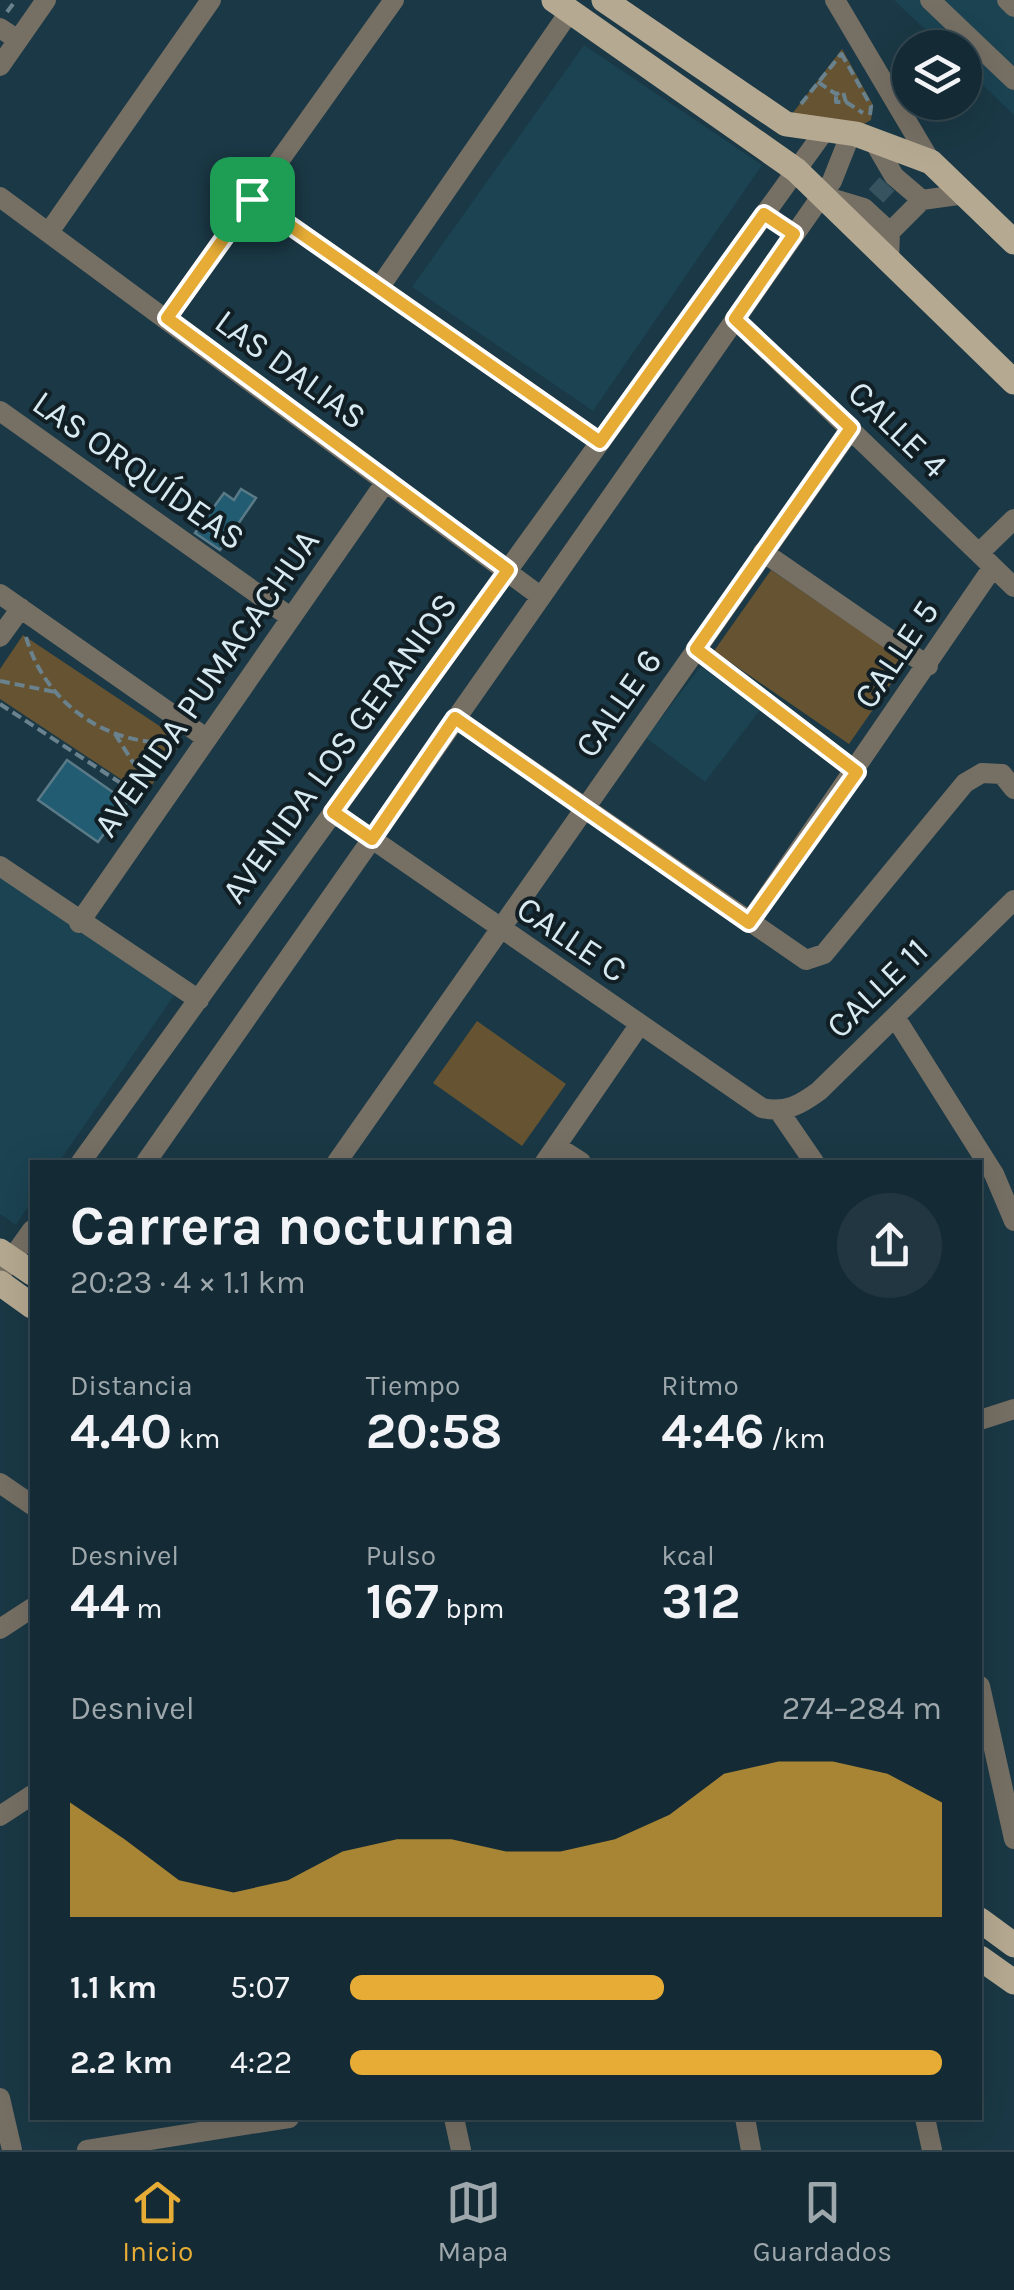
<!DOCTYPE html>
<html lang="es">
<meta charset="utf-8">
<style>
body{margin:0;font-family:Karla,sans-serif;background:#213640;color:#f1f3f6;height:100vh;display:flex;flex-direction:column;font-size:38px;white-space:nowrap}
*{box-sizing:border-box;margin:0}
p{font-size:32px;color:#9da7ac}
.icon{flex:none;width:55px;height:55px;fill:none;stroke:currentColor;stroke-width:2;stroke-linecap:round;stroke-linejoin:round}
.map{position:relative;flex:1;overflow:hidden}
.sheet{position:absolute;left:30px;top:1160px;width:952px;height:960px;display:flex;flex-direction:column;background:#142a34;border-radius:0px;box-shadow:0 10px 40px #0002,0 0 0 2px #33464f}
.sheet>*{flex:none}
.controls{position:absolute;left:892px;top:30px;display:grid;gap:20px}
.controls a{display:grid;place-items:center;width:90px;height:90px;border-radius:50%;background:#142a34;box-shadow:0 10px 40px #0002,0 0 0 2px #33464f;font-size:50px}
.pin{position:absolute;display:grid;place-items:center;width:85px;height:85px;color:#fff;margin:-42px;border-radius:20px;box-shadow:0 5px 15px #0006}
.round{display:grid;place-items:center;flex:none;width:105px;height:105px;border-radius:52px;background:#213640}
.overview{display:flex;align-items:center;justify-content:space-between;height:170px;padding:0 40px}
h1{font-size:55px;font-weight:700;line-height:75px}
.stats{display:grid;grid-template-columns:repeat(3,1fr);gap:15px;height:170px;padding:10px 40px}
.stats div{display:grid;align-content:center}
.stats b{font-size:50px;font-weight:700}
.stats small{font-size:28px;font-weight:400}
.stats p{font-size:28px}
.chart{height:280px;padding:20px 40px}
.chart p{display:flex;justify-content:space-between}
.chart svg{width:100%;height:180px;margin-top:10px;fill:#e6ac36;opacity:.7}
ul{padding:0 40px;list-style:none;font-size:32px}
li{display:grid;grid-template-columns:160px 120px 1fr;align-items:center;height:75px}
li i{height:25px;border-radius:12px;background:#e6ac36}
.tab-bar{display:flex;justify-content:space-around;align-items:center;height:140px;border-top:2px solid #33464f;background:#142a34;font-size:28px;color:#9da7ac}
.tab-bar a{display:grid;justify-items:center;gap:5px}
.tab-bar .active{color:#e6ac36}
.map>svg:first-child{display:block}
</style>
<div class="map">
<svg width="1014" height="2150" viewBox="0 0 1014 2150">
<rect width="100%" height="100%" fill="#1a3845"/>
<!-- built -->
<path fill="#1b4352" d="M894 0H1014V115L965 68V48L944 47Z
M584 45 762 165 593 411 412 287Z
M701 666 760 710 705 782 646 738Z
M0 874 175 994 59 1162H32V1200L16 1225 0 1214Z"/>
<!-- park -->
<path fill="#665332" d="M842 49 873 105 871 120 862 125 792 114Z
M771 570 906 662 849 744 714 651Z
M23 635 182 741 145 795 0 699V669Z
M477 1021 566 1084 522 1146 433 1083Z"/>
<!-- building -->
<path fill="#225c72" stroke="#5a7a88" stroke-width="2.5" d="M241 489 256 498 220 550 195 533 224 493 234 500Z
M67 760 127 802 98 842 38 800Z"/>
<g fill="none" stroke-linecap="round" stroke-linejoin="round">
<!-- minor-tunnel -->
<path stroke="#36535f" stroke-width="20" stroke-dasharray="20 10" stroke-linecap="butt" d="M876 196 887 184"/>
<!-- path -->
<path stroke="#69828d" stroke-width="4" stroke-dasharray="10 5" stroke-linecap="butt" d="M7 12 16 0
M841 53 871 106 870 115
M818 82 836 94 843 92 846 102H836V94
M846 102 863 113
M801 104 842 53
M26 637C45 704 109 748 178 742
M0 681 55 692
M0 704 142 797
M115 734 150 789"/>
<!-- minor -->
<path stroke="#766f64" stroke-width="20" d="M835 0 931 162
M930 0 1014 80
M1007 0 1014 7
M0 28 18 40
M0 66 46 0
M873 140 894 176 922 200 965 194
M824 196 864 208 890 232 889 261
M0 197 540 596
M252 199 600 442
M49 232 211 0
M890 232 922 200
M379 288 570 11
M167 318 394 0
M735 319 1014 587
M0 411 290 617
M763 552 928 666
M979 553 1014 519
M0 594 206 738
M0 637 21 608
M696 649 857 772
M455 718 806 960 824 954 965 783 982 773 1002 774 1014 789
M333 812 762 1108C786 1113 800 1105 819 1091L1014 900
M0 866 199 1000
M79 923 387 480
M749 923 993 567
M895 1017 994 1174 1014 1221
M779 1111 814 1162
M556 1146 581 1162
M81 1162 826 129
M146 1162 832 181 851 133
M337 1162 851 429
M545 1162 640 1024
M0 1275 32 1230
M980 1420 1014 1409
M0 1483 32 1505
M0 1629 32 1608
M980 1686 1014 1839
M0 1816 32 1795
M0 2098 12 2150
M454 2118 461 2150
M745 2118 751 2150
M925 2118 932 2150
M87 2150 289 2118"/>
<!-- major -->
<path stroke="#b6a991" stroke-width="25" d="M554 0 796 170 1014 382
M604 0 786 124 856 134 931 162 1014 242
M0 1251 32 1273
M0 1283 32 1306
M980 1920 1014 1945
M980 1958 1014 1982"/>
</g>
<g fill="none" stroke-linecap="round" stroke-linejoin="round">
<defs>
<path id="route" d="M252 199 600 442 764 214 794 234 735 319 851 428 696 649 857 772 749 923 455 718 372 839 333 812 508 570 167 318Z"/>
</defs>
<!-- route casing -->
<use href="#route" stroke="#fff" stroke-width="20"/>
<!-- route -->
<use href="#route" stroke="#e6ac36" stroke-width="12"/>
</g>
<g text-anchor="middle" stroke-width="8" stroke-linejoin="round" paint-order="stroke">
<!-- street labels -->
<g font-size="35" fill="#d8eaf1" stroke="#111e23">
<text transform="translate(291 369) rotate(36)" y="12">LAS DALIAS</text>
<text transform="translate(898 429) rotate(44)" y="12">CALLE 4</text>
<text transform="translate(139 470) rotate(35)" y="12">LAS ORQUÍDEAS</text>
<text transform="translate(896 654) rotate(-56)" y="12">CALLE 5</text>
<text transform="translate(206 683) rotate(-55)" y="12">AVENIDA PUMACACHUA</text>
<text transform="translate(618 703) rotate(-55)" y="12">CALLE 6</text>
<text transform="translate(339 748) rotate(-54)" y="12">AVENIDA LOS GERANIOS</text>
<text transform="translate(572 939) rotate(34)" y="12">CALLE C</text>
<text transform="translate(877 988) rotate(-44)" y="12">CALLE 11</text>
</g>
</g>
</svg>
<div class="controls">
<a><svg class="icon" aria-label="layers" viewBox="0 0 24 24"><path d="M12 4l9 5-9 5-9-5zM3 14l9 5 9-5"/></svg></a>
</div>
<div class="pin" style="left:252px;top:199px;background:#1e9e55"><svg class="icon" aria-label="arrive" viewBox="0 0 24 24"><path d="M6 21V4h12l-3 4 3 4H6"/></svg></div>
<section class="sheet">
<div class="overview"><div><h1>Carrera nocturna</h1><p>20:23 · 4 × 1.1 km</p></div><a class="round"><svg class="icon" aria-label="share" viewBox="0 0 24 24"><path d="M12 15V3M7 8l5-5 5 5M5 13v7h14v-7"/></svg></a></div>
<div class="stats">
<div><p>Distancia</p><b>4.40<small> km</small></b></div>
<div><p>Tiempo</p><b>20:58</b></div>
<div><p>Ritmo</p><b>4:46<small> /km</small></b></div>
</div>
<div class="stats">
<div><p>Desnivel</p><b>44<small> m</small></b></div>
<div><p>Pulso</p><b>167<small> bpm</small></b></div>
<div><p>kcal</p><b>312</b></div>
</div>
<div class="chart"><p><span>Desnivel</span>274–284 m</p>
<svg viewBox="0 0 160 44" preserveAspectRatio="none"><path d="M0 44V16L10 25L20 35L30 38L40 35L50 28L60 25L70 25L80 28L90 28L100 25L110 19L120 9L130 6L140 6L150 9L160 16V44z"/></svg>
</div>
<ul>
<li><b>1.1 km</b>5:07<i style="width:53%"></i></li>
<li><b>2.2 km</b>4:22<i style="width:100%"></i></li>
</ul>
</section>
</div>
<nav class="tab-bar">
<a class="active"><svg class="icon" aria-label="home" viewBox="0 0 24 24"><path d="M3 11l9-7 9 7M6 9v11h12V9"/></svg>Inicio</a>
<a><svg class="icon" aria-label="map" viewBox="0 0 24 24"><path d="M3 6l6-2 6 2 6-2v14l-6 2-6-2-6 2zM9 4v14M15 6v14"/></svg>Mapa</a>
<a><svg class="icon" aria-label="saved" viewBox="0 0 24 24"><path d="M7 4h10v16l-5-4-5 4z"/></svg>Guardados</a>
</nav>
